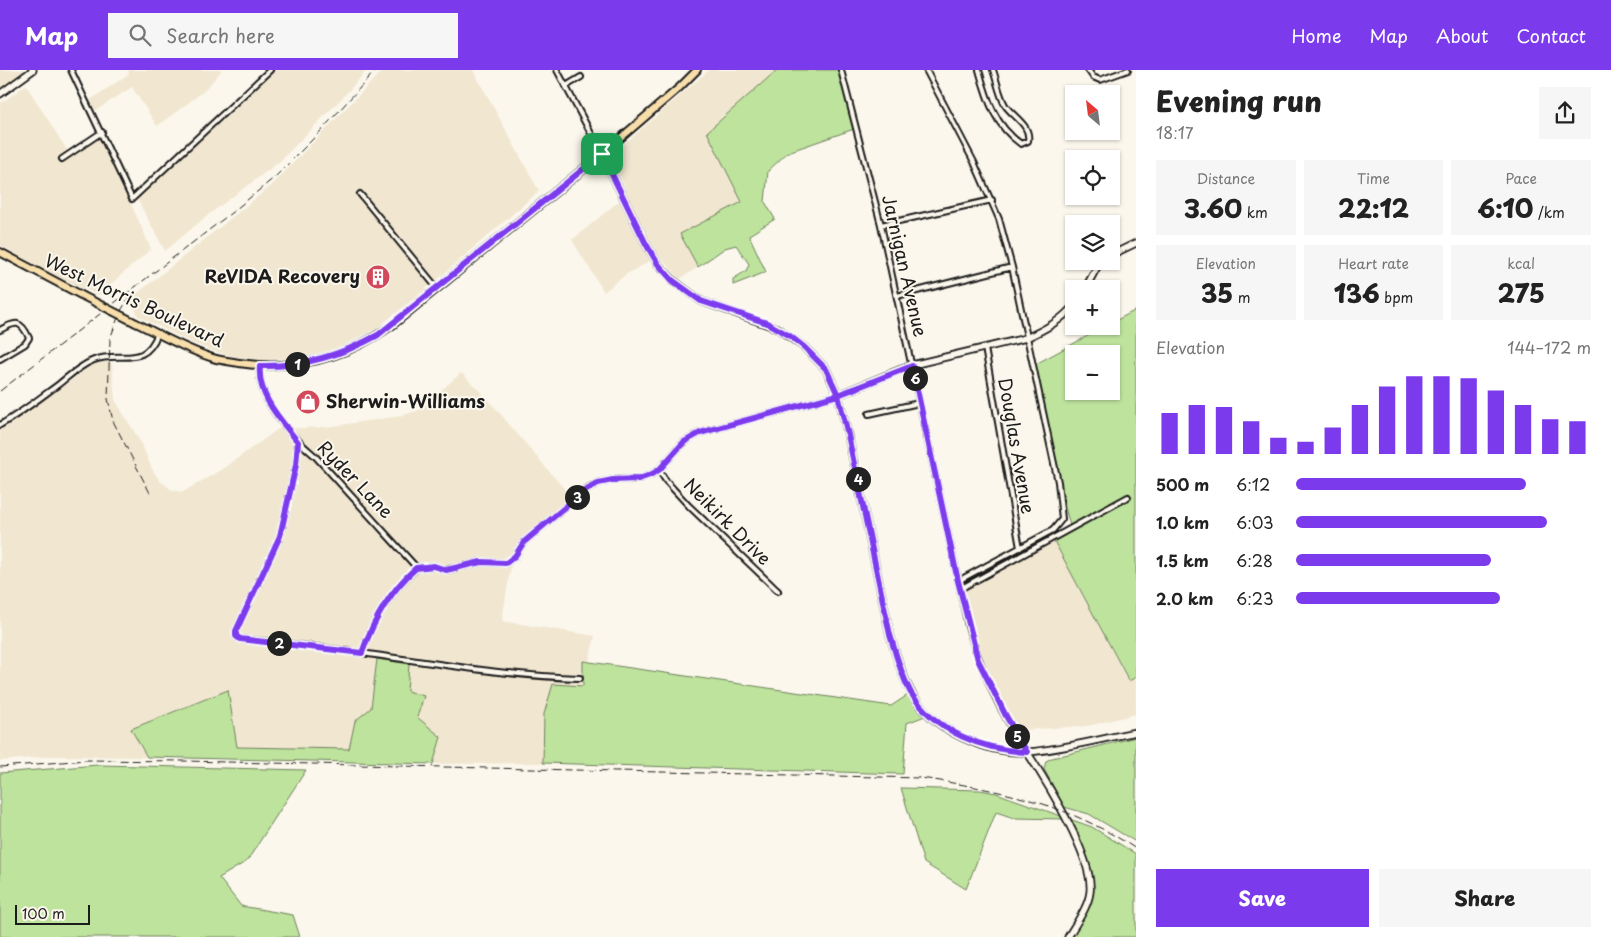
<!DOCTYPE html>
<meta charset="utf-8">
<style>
body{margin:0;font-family:"Playpen Sans",sans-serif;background:#f6f6f6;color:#222;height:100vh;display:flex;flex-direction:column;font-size:19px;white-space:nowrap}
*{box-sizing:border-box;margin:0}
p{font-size:16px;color:#767676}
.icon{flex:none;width:28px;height:28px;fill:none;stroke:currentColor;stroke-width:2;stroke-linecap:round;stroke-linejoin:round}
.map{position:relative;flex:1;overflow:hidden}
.sheet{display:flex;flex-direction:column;background:#fff;width:475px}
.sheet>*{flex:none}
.needle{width:32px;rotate:332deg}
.tools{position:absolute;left:1065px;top:15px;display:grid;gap:10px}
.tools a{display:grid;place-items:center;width:55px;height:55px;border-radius:0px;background:#fff;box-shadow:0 1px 4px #0004;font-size:25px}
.scale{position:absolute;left:15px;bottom:12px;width:75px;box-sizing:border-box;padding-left:5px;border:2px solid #1c1c1c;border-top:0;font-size:14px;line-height:18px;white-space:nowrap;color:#1c1c1c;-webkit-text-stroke:4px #fbf7ec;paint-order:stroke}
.pin{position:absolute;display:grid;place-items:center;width:42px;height:42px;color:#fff;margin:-21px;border-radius:10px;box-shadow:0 2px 8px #0006}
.km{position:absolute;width:25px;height:25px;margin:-12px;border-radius:50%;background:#222;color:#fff;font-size:14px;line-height:25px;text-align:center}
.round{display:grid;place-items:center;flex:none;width:52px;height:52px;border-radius:0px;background:#f6f6f6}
.headline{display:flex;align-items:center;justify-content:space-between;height:85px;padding:0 20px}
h1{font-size:28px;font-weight:800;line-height:38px}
.figures{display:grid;grid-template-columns:repeat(3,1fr);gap:8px;height:85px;padding:5px 20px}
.figures div{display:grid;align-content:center;border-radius:0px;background:#f6f6f6;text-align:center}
.figures b{font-size:25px;font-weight:800}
.figures small{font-size:14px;font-weight:400}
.figures p{font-size:14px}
.chart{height:140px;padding:10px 20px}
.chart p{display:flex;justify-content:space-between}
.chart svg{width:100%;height:90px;margin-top:5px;stroke:#7c3aed;stroke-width:6}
.button{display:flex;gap:10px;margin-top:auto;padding:10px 20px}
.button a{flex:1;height:58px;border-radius:0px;background:#7c3aed;color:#fff;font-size:20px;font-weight:800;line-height:58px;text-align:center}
.button a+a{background:#f6f6f6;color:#222}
ul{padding:0 20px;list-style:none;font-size:16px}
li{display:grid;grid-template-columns:80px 60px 1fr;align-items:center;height:38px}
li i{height:12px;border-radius:6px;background:#7c3aed}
header{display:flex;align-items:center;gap:30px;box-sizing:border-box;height:70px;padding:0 25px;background:#7c3aed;color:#fff}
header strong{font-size:24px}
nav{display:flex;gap:28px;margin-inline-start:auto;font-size:18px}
.search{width:350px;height:45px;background:#f6f6f6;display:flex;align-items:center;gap:12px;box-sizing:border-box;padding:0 18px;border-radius:0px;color:#767676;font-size:19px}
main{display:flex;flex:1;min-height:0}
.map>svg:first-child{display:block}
</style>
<header>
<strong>Map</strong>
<div class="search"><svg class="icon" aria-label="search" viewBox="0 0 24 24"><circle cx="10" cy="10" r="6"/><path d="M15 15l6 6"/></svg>Search here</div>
<nav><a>Home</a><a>Map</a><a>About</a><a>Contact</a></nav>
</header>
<main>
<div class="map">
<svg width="1136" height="867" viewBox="0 0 1136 867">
<rect width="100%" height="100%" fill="#fbf7ec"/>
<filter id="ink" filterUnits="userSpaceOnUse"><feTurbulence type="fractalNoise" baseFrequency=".02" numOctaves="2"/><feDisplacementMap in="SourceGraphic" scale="10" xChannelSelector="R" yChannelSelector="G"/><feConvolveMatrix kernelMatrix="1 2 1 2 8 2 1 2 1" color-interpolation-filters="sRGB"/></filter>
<g filter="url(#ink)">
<!-- built -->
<path fill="#f1e6d0" d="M0 0H33L0 23Z
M128 0H222L204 21 157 56 132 17 95 41 90 30 129 4Z
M274 0H367L343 27 279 92 208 145 165 181 136 127 233 41Z
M383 0H473L539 121 438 209 376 259 342 276 314 285 267 291 243 289 216 282 192 273 138 246 134 236 133 227 271 116Z
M709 0H777L754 21 742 132 681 164 698 197 680 209 657 184 647 166 625 123 627 122 612 90 621 77Z
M26 15 70 85 100 64 151 179 98 225 52 204 0 175V34Z
M619 131 650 191 625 205 604 222 572 170Z
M101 291 112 293 115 330 141 373 152 399 160 411 172 420 183 422 224 398 278 359 326 357 401 346 419 340 461 303 485 326 572 428 566 436 525 471 522 480 512 489 502 551 595 566 583 616 553 614 544 644 543 693 433 694 441 667 417 647 407 621 377 589 371 638 355 651 349 679 237 677 228 621 131 659 147 687 53 686 0 691V360L67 314 85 299Z
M1053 469 1128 611 1136 607V644L1088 656 1019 660 986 603 978 584 960 519Z"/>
<!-- green -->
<path fill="#bee39d" stroke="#6d805c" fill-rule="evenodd" d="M777 0H838L854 59 788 82 768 101 765 132 775 149 749 165 766 202 733 215V209L746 201 749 194 736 175 725 178 698 197 680 164 742 132 707 62Z
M1136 240V607L1129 611 1053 469 1071 459 1058 412 1032 296 1106 256H1111V253ZM1074 284H1111V321H1074Z
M377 589 409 594 407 621 424 626 417 647 441 667 433 694 147 687 131 659 228 620 237 677 349 679 355 651 371 638Z
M583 591 891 636 911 623 930 644 907 653 903 704 543 693 544 644 553 614 583 616Z
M1136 667V772L1089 744 1064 737 1044 699 1046 691 1052 688Z
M98 695 306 700 247 791 219 808 241 836 293 845 300 867H0V703Z
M901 718 980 720 996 723 1092 757 1136 784V867H1068L1088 829V805L1065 749 1014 748 996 742 966 819 924 793Z"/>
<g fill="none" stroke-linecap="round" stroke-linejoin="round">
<defs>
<path id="street" d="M71 0 132 129 270 0
M557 0 602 84
M841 0 881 155 968 556C981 601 1001 644 1027 682
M926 0 974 92 999 149 1012 197 1058 412 1062 449 1053 460 958 511
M979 0C987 29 995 56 1021 74L1028 71C1031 55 1013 47 1005 35 999 24 997 11 993 0
M1088 0 1093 7 1100 10 1128 0
M566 16 581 7
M62 89 102 62
M360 124 437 218
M881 155 992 130
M897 226 1012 197
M0 260C16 251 21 250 29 268L25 274 0 289
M985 278 1020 478
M260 296C256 329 291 366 315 386L417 498
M869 344 919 333
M0 355C21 343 40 328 59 314 70 305 81 295 94 290 121 280 144 300 158 263
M298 372 296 395 280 466 236 561V566L240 569C280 573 321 577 361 583 434 593 506 606 580 608
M659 400 666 411 689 436 778 521
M417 498 434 496 446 500 481 492 506 493 515 486 524 472 582 423 598 413 613 410 639 409 650 405 659 400 684 372 700 363 838 325
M960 519 1128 427
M362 583C373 551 391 520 417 498"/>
<path id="secondary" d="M0 24 33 0
M602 84 646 174 658 194 673 210 701 231 777 258 804 277 826 299 838 325 848 365 890 565C896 584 901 604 911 622 932 660 985 684 1028 682 1064 679 1100 669 1136 662
M1111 185 1136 173
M1085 219 1097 197 1103 191
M838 325 912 295 1026 268C1044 260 1061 251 1074 235
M1027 682C1046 711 1094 788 1090 822 1088 838 1076 853 1068 867"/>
<path id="primary" d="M0 182 83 226
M136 253C161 265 187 280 213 288 221 291 231 291 239 293 294 301 346 288 391 256L602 84 680 17 697 0"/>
</defs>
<!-- street casing -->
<use href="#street" stroke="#1c1c1c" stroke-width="8"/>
<!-- secondary casing -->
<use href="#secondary" stroke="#1c1c1c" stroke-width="9"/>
<!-- primary casing -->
<use href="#primary" stroke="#1c1c1c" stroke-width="10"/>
<!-- street -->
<use href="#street" stroke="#fbf7ec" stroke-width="4"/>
<!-- secondary -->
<use href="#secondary" stroke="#fbf7ec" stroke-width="5.5"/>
<!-- primary -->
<use href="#primary" stroke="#f8deab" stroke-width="6"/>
<!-- rail -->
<path stroke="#1c1c1c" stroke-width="1" stroke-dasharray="8 4" stroke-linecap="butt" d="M131 225 120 242 110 269 108 329 113 351 150 423
M0 321 235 140 275 107 319 63 376 0
M0 697 86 690 184 691 921 708C1001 720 1067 733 1136 779"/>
<defs>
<path id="primary-bridge" d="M83 226 136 253"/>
</defs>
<!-- primary-bridge casing -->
<use href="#primary-bridge" stroke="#1c1c1c" stroke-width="10" stroke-linecap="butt"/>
<!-- primary-bridge -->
<use href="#primary-bridge" stroke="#f8deab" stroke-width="6"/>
</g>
</g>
<g fill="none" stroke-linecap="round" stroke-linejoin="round" filter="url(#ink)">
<defs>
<path id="route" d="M602 84 378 265C340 286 302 297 260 296 257 326 281 350 298 372L296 395 280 466 236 561V566L240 569 362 583C373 551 391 520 416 498L434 496 446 500 481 492 506 493 515 486 524 472 582 423 598 413 613 410 639 409 650 405 659 400 684 372 700 363 838 325 848 365 890 565C896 584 901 605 911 623 936 662 983 680 1027 682L1006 646 978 590 958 511 912 296 838 325 826 299 804 277 790 266 767 253 701 231 672 210 658 194 646 174 602 84"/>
</defs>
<!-- route casing -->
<use href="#route" stroke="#fff" stroke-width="10"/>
<!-- route -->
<use href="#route" stroke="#7c3aed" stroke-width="6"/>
</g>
<!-- icons -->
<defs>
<symbol id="building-disc" viewBox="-11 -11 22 22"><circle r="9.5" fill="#d1495b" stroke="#fbf7ec"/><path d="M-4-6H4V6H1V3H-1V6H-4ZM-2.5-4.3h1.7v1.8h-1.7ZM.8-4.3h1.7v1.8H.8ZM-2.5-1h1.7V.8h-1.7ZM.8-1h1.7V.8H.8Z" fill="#fff"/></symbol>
<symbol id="shop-disc" viewBox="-11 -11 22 22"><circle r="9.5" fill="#d1495b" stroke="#fbf7ec"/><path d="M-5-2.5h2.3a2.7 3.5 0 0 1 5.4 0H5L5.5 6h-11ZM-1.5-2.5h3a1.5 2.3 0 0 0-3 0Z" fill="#fff"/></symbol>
</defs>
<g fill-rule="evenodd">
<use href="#building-disc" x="364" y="193" width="28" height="28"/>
<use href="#shop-disc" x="294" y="318" width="28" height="28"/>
</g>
<g text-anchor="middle" stroke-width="4" stroke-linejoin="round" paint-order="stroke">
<!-- street labels -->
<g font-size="18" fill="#1c1c1c" stroke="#fbf7ec">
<text transform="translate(904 196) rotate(77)" y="6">Jarnigan Avenue</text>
<text transform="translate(134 231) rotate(25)" y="6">West Morris Boulevard</text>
<text transform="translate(1016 376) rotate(80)" y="6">Douglas Avenue</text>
<text transform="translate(355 410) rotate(46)" y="6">Ryder Lane</text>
<text transform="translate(727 452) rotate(45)" y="6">Neikirk Drive</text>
</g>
<!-- poi labels -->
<g font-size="18" font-weight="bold" fill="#1c1c1c" stroke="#fbf7ec" text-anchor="end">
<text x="360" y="213">ReVIDA Recovery</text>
<text x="326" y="338" text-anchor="start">Sherwin-Williams</text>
</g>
</g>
</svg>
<div class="tools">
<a><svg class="needle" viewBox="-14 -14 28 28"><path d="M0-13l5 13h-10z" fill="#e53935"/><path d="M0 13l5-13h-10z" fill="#767676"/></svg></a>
<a><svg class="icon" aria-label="locate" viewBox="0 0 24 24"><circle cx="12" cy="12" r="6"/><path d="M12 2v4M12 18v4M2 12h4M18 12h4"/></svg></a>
<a><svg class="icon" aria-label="layers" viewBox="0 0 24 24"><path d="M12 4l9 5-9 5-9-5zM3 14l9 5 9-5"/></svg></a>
<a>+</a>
<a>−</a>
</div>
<div class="scale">100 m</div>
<div class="pin" style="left:602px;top:84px;background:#1e9e55"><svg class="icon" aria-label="arrive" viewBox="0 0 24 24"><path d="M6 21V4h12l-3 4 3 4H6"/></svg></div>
<b class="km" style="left:297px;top:294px">1</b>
<b class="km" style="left:279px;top:573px">2</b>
<b class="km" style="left:577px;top:427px">3</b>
<b class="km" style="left:858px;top:409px">4</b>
<b class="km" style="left:1017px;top:666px">5</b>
<b class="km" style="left:915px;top:308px">6</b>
</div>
<section class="sheet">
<div class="headline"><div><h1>Evening run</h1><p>18:17</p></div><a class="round"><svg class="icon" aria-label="share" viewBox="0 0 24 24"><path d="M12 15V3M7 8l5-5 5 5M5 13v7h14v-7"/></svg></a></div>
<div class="figures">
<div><p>Distance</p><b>3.60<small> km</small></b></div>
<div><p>Time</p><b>22:12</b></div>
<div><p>Pace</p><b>6:10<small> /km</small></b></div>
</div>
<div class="figures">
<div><p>Elevation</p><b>35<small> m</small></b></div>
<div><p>Heart rate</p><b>136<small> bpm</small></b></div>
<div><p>kcal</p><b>275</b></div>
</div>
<div class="chart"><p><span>Elevation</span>144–172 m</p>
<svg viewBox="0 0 160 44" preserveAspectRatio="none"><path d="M5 44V24M15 44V20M25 44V21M35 44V28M45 44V36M55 44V38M65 44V31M75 44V20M85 44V11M95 44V6M105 44V6M115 44V7M125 44V13M135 44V20M145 44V27M155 44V28"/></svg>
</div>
<ul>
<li><b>500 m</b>6:12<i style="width:78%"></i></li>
<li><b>1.0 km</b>6:03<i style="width:85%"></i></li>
<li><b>1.5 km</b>6:28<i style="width:66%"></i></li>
<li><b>2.0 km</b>6:23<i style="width:69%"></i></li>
</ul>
<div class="button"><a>Save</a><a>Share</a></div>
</section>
</main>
